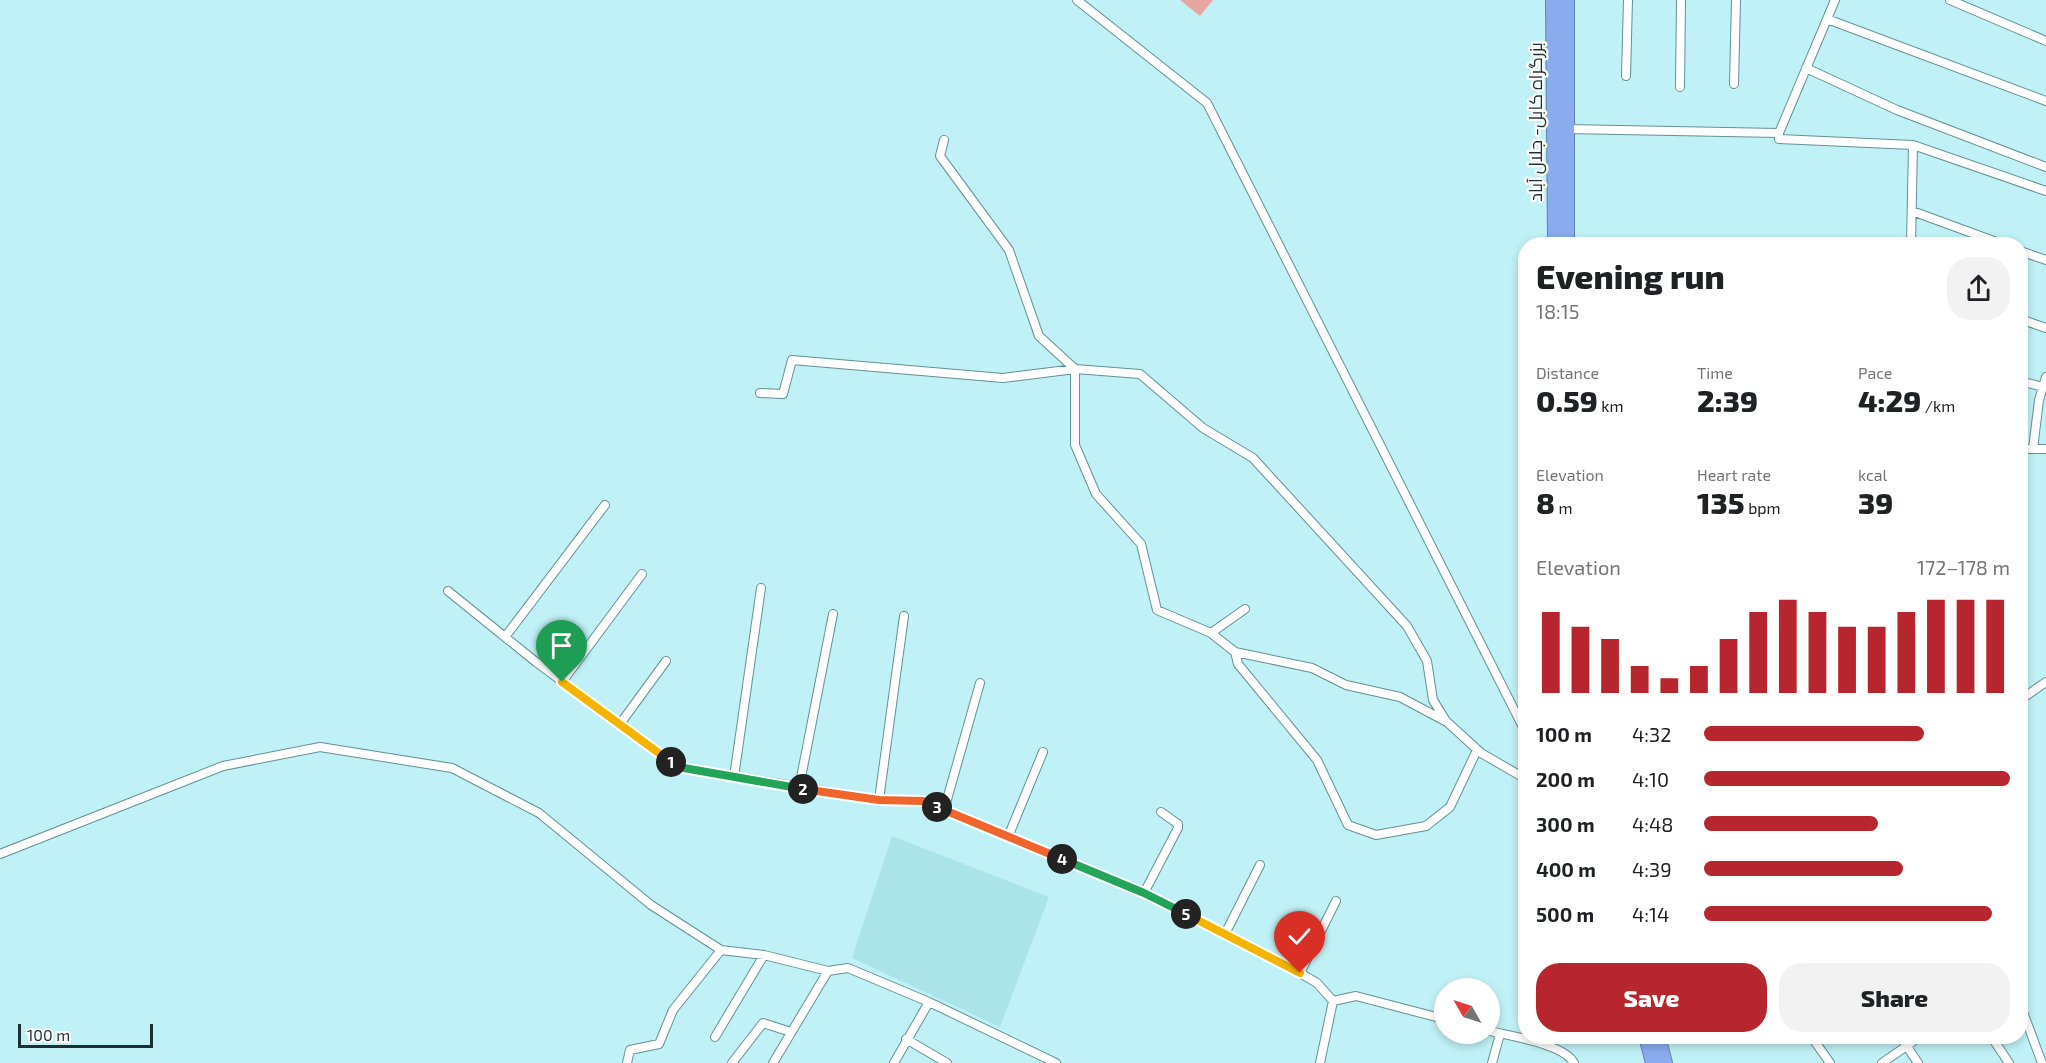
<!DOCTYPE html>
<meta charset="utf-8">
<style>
body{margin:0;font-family:"Exo 2",Cairo,sans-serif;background:#f2f2f2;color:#202124;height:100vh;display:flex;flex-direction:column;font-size:22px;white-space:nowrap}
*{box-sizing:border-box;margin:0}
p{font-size:20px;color:#757577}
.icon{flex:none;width:33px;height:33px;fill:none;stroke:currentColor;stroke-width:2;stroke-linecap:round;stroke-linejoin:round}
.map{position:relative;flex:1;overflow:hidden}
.panel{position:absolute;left:1518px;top:237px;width:510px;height:807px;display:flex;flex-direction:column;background:#fff;border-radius:24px;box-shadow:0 3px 9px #0003}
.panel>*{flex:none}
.needle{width:39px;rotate:309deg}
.fabs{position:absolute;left:1434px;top:978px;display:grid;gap:12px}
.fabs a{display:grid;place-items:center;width:66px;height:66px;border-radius:50%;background:#fff;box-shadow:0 3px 9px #0003;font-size:30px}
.scale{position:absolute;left:18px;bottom:15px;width:135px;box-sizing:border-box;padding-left:6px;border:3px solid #1c3032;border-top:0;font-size:16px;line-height:21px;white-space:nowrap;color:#1c3032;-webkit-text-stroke:4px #fff;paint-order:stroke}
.pin{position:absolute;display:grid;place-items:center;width:51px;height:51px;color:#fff;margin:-62px -26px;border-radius:50% 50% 50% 0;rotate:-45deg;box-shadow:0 0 6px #0007}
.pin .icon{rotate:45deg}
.km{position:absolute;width:30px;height:30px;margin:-15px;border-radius:50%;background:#222;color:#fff;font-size:16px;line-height:30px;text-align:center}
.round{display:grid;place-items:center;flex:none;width:63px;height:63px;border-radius:24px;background:#f2f2f2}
.summary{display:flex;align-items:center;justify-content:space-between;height:102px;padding:0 18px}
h1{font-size:33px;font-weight:800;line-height:45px}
.metrics{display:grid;grid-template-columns:repeat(3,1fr);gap:9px;height:102px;padding:6px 18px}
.metrics div{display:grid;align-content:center}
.metrics b{font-size:30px;font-weight:800}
.metrics small{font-size:16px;font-weight:400}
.metrics p{font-size:16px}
.chart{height:168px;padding:12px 18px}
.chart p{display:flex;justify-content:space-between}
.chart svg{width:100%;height:108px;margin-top:6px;stroke:#b7262f;stroke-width:6}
.button{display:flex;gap:12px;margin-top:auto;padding:12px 18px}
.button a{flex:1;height:69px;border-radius:24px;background:#b7262f;color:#fff;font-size:24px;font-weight:800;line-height:69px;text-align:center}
.button a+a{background:#f2f2f2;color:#202124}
ul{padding:0 18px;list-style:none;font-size:20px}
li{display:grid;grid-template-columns:96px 72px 1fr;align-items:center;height:45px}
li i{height:15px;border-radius:8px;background:#b7262f}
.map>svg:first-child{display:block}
</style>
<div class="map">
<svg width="2046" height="1063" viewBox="0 0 2046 1063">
<rect width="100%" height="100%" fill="#c0f1f6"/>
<!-- built -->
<path fill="#aae4e9" d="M892 836 1049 897 1000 1027 852 958Z"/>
<!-- green -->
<path fill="#e9a5a1" d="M1180 0H1213L1200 16Z"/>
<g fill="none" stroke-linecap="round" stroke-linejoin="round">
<defs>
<path id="street" d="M1077 0 1207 103 1526 733
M1950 0 2046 41
M1827 19 2046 101
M1806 68 1897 110 2046 167
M1626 76 1628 0
M1734 84 1736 0
M1680 87 1681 0
M1566 129 1779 133 1835 0
M1779 133V139L1913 145 1911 244
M944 140 940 156 1009 250 1039 336 1075 369 1140 374 1203 428 1253 458 1407 626 1427 661 1433 700 1446 721 1481 753 1526 779
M1913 145 2046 191
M1912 211 2002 244
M2020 251 2046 260
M2020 319 2046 328
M2020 381 2043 387
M760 393 783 394 792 360 1003 378 1075 369V445L1096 494 1141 544 1157 610 1211 633 1245 609
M2020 449H2046
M2033 449 2039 400 2046 377
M448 591 536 662 678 767 879 800 923 801 1144 893 1300 973 1317 983 1333 1001 1320 1063
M1211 633 1235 652 1312 668 1346 685 1400 697 1445 721
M505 637 605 505
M1235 652 1238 664 1317 760 1348 825 1376 835 1426 826 1450 807 1477 750
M562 682 642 574
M2020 700 2046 682
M620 724 666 661
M734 777 761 588
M799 788 833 614
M879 800 904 616
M944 810 980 683
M1008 837 1043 752
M0 854 223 766 320 747 452 768 539 813 651 905 721 950 764 955 828 971 848 968 929 1002 1056 1063
M2020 885 2023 892 2020 907
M1144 893 1178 828V824L1161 812
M1225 934 1260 865
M1300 973 1336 901
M1333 1001 1356 996 1444 1019
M2020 1004 2042 1063
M1490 1031C1510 1036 1564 1044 1574 1063
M1811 1036 1830 1063
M1900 1036 1918 1063
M1991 1036 2009 1063
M715 1037 764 955
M906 1039 947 1063
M627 1063 630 1050 659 1044 673 1010 721 950
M732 1063 763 1023 791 1032
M773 1063 828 971
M894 1063 929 1002
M1492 1063 1500 1034
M1882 1063 1921 1036"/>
<path id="highway" d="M1553 0 1555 244
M1567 0V244
M1646 1036 1653 1063
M1658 1036 1665 1063"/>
</defs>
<!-- street casing -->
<use href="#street" stroke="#639196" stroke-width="10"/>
<!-- highway casing -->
<use href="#highway" stroke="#6481ad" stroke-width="16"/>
<!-- street -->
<use href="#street" stroke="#fff" stroke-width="8"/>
<!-- highway -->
<use href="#highway" stroke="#8aacef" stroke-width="14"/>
</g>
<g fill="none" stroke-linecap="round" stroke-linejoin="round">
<defs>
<path id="split-1" d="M562 682 671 762"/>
<path id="split-2" d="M671 762 678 767 803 789"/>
<path id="split-3" d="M803 789 879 800 923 801 937 807"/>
<path id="split-4" d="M937 807 1062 859"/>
<path id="split-5" d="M1062 859 1144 893 1186 914"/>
<path id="split-6" d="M1186 914 1300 973"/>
</defs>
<!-- split-1 casing -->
<use href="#split-1" stroke="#fff" stroke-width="12"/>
<!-- split-2 casing -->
<use href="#split-2" stroke="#fff" stroke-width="12"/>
<!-- split-3 casing -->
<use href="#split-3" stroke="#fff" stroke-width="12"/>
<!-- split-4 casing -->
<use href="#split-4" stroke="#fff" stroke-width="12"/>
<!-- split-5 casing -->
<use href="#split-5" stroke="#fff" stroke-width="12"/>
<!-- split-6 casing -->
<use href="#split-6" stroke="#fff" stroke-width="12"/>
<!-- split-1 -->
<use href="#split-1" stroke="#f5b400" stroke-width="8"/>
<!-- split-2 -->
<use href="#split-2" stroke="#22a559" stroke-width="8"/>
<!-- split-3 -->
<use href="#split-3" stroke="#f0652b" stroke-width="8"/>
<!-- split-4 -->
<use href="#split-4" stroke="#f0652b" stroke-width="8"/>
<!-- split-5 -->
<use href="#split-5" stroke="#22a559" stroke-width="8"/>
<!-- split-6 -->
<use href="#split-6" stroke="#f5b400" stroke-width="8"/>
</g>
<g text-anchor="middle" stroke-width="4.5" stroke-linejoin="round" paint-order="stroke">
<!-- street labels -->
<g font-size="18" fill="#1c3032" stroke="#fff">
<text transform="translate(1536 122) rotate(-90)" y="6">بزرگراه کابل- جلال آباد</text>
</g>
</g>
</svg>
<div class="fabs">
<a><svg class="needle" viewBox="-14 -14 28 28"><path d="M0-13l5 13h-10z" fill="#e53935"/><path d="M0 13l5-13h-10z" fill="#757577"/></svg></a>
</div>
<div class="scale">100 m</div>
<div class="pin" style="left:562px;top:682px;background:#1e9e55"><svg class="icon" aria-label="arrive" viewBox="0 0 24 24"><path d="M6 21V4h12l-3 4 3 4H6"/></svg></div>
<div class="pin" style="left:1300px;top:973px;background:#d93025"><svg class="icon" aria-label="check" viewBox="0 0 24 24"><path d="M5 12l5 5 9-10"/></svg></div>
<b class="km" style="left:671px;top:762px">1</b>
<b class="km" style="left:803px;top:789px">2</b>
<b class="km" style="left:937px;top:807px">3</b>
<b class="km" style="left:1062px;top:859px">4</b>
<b class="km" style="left:1186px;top:914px">5</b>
<section class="panel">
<div class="summary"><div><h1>Evening run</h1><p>18:15</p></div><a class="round"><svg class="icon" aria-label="share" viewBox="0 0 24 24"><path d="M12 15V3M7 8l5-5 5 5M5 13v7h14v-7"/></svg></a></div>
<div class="metrics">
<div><p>Distance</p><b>0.59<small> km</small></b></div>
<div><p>Time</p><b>2:39</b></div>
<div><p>Pace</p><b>4:29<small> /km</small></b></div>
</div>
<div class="metrics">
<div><p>Elevation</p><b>8<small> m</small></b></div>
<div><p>Heart rate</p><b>135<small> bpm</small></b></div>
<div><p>kcal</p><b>39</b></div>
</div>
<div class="chart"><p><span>Elevation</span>172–178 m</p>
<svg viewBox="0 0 160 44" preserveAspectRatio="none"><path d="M5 44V11M15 44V17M25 44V22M35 44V33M45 44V38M55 44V33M65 44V22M75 44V11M85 44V6M95 44V11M105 44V17M115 44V17M125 44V11M135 44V6M145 44V6M155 44V6"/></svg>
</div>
<ul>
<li><b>100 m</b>4:32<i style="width:72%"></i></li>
<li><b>200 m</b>4:10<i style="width:100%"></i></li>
<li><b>300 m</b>4:48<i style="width:57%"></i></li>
<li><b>400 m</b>4:39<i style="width:65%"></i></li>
<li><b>500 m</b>4:14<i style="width:94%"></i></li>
</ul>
<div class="button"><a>Save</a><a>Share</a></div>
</section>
</div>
